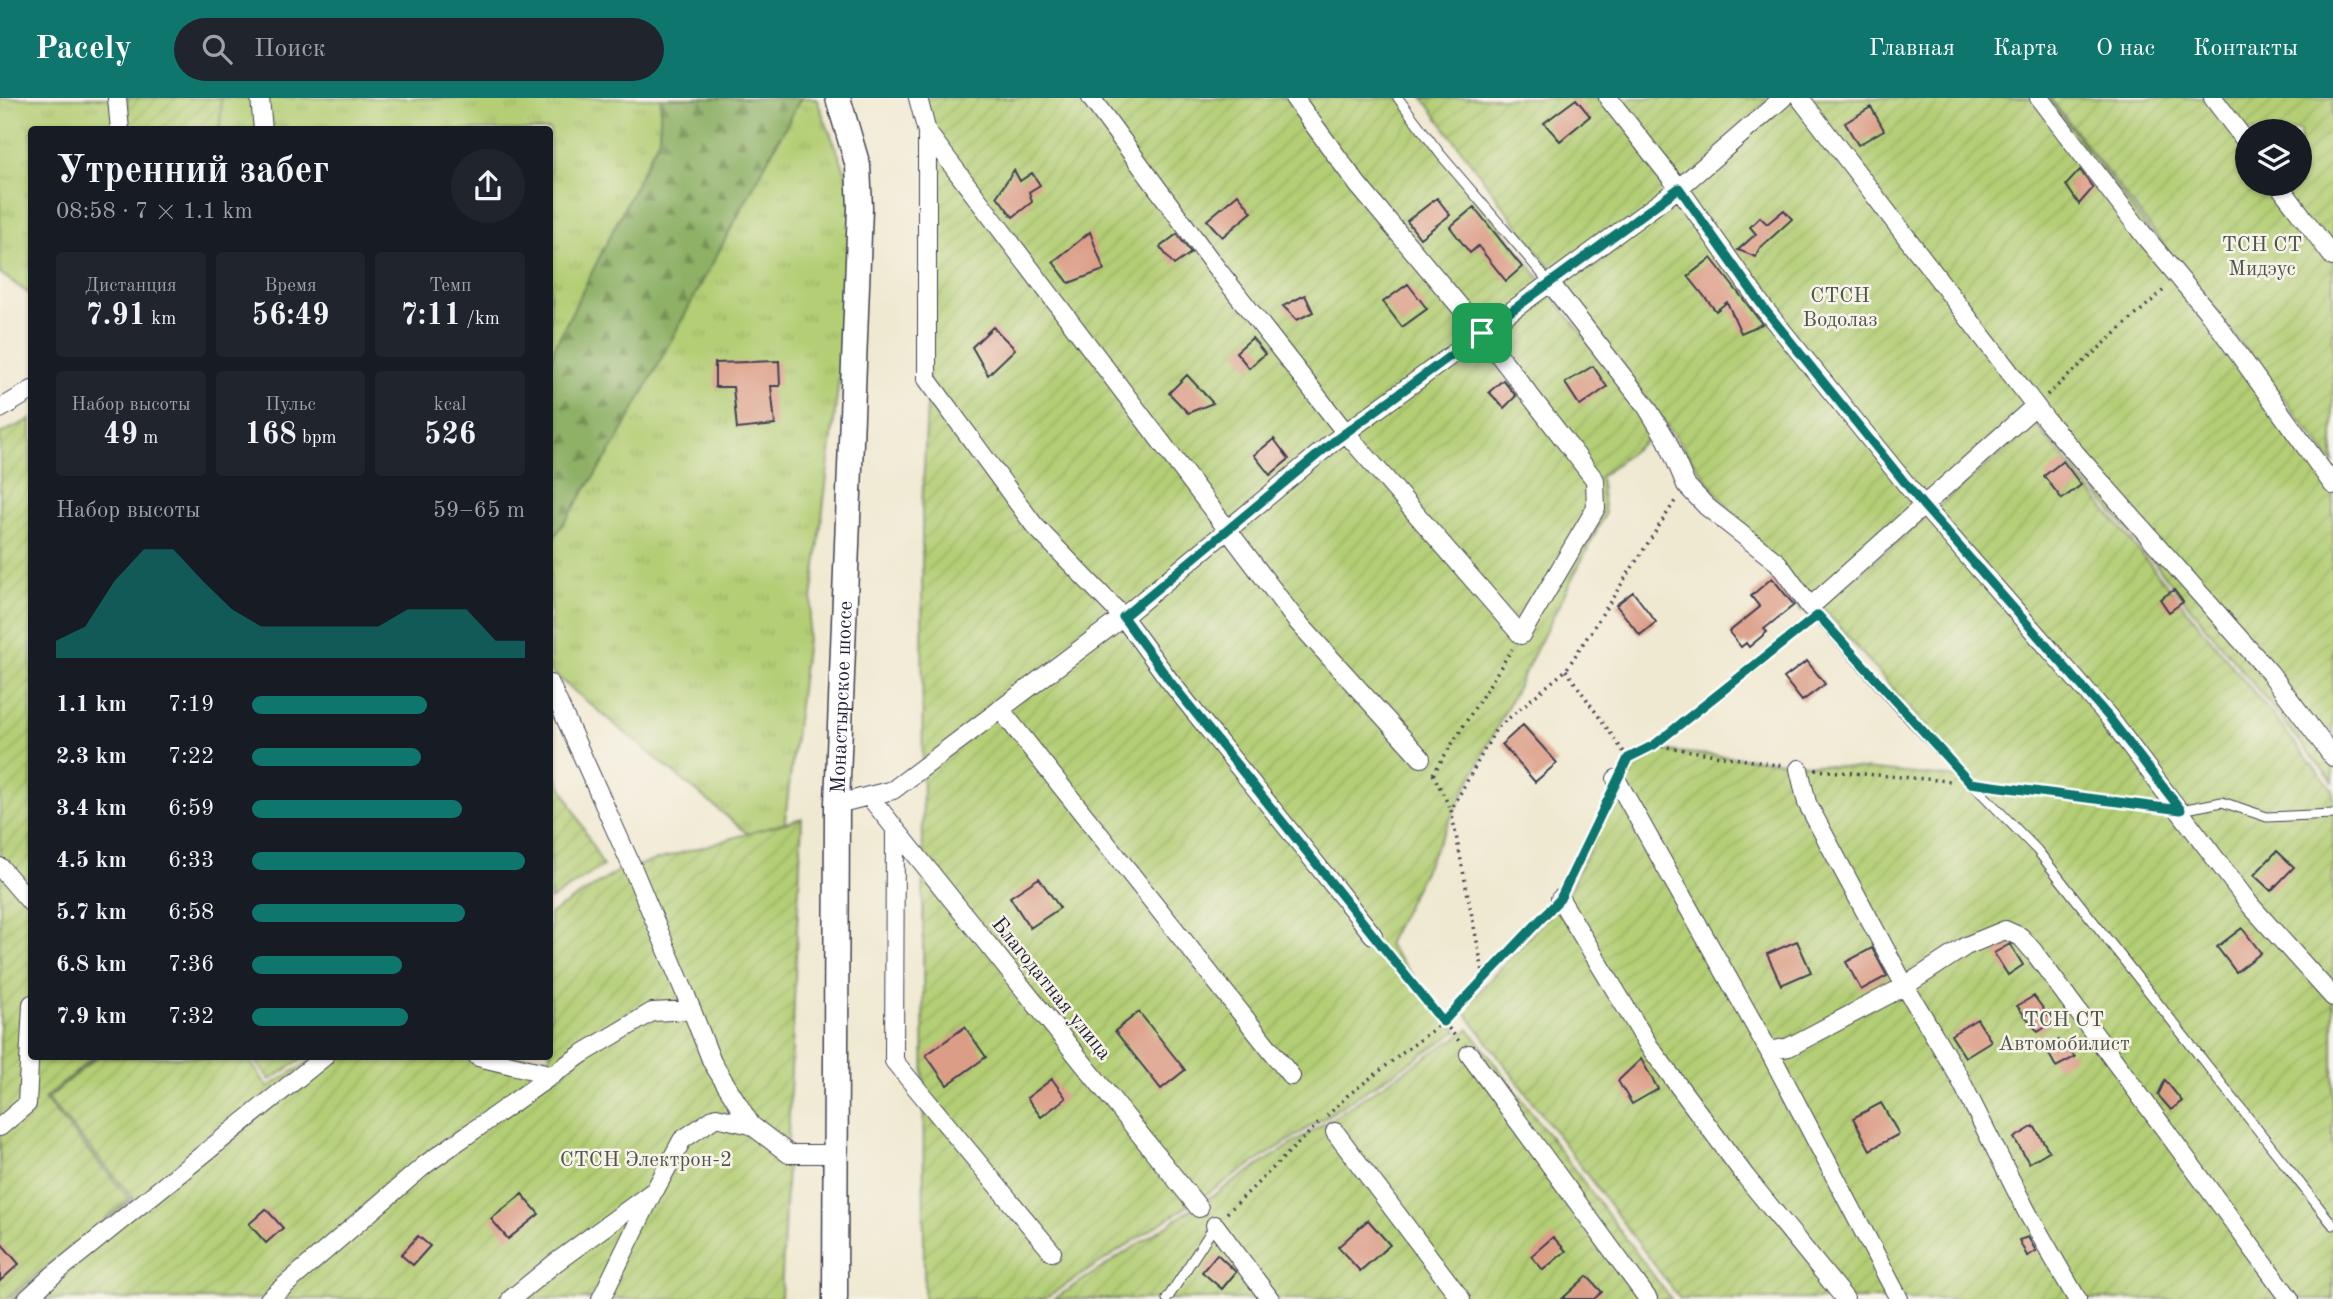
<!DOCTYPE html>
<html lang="ru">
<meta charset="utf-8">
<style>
body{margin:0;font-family:"Old Standard TT",serif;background:#20242c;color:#f1f3f6;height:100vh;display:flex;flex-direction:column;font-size:26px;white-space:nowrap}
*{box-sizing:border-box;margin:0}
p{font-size:23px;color:#9ea1a6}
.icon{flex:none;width:38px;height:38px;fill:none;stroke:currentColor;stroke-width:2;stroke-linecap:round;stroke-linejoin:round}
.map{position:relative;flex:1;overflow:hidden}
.sheet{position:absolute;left:28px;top:28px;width:525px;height:934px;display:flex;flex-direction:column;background:#171b24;border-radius:7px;box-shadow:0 2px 5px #0004}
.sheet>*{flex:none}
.buttons{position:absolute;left:2235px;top:21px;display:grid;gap:14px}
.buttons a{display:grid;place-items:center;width:77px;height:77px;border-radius:50%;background:#171b24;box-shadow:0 2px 5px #0004;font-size:35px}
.pin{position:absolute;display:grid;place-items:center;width:60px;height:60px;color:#fff;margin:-30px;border-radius:14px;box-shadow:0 4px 10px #0006}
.round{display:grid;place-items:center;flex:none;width:74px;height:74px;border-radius:37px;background:#20242c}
.headline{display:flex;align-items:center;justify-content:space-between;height:119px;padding:0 28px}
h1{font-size:38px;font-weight:700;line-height:52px}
.metrics{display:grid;grid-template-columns:repeat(3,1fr);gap:10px;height:119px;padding:7px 28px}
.metrics div{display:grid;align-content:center;border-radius:7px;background:#20242c;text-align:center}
.metrics b{font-size:30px;font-weight:700}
.metrics small{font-size:19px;font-weight:400}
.metrics p{font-size:19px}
.chart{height:196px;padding:14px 28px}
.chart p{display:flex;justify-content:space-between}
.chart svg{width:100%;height:126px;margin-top:7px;fill:#0f766e;opacity:.7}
ul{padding:0 28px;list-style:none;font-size:23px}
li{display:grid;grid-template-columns:112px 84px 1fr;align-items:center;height:52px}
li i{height:18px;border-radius:9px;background:#0f766e}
header{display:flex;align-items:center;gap:42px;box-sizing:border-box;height:98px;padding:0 35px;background:#0f766e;color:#fff}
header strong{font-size:33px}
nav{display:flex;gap:38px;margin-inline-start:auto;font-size:24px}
.search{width:490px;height:63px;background:#20242c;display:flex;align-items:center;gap:18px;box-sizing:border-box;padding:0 24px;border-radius:38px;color:#9ea1a6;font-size:26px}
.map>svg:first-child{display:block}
</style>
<header>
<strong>Pacely</strong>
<div class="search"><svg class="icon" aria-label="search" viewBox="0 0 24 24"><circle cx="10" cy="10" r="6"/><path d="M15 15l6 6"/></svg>Поиск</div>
<nav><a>Главная</a><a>Карта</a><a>О нас</a><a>Контакты</a></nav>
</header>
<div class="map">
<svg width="2333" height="1201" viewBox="0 0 2333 1201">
<defs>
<pattern id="grass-tufts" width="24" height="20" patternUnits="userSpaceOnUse" patternTransform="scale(1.75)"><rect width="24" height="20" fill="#b3ce74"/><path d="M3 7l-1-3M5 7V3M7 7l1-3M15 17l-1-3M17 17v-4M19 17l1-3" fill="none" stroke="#9ab165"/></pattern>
<pattern id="forest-firs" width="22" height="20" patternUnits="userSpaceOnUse" patternTransform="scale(1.75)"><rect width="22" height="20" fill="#8eb166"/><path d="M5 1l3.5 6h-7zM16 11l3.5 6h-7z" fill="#749055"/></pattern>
<pattern id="garden-furrows" width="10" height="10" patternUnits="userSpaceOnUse" patternTransform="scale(1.75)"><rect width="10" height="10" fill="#b3ce74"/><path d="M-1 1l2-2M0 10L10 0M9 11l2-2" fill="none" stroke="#9ab165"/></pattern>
</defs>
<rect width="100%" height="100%" fill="#f7f3e8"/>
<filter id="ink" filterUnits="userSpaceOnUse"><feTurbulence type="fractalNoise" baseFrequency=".0143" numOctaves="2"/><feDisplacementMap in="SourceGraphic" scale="14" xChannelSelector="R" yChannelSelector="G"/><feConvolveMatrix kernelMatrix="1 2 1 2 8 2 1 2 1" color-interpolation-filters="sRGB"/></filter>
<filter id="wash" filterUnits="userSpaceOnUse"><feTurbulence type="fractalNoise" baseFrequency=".00686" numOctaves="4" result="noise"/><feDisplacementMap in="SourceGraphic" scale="28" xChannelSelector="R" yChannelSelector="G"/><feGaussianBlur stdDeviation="1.57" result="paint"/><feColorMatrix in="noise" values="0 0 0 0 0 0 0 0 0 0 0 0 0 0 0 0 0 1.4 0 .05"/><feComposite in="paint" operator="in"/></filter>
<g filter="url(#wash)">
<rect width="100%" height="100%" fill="#f0e9d2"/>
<!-- grass -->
<path fill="url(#grass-tufts)" stroke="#6a7858" stroke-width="2" d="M0 0H816L860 110 780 762 550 573V32H32L31 197 0 175Z"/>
<!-- forest -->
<path fill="url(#forest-firs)" stroke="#586a50" stroke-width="2" d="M661 0H801L616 345 550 446V270L554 250 659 40Z"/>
<!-- garden -->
<path fill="url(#garden-furrows)" stroke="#6a7858" stroke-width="2" fill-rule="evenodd" d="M127 0H221L220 31H128Z
M915 0H1401L1657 333 1600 379 1605 416 1387 846 1458 933 1044 1201H924L922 410 938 75Z
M1423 0H2048L2333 375V684L2037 321 1802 513 1774 472Z
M2050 0H2333V365ZM2247 33H2300V86H2247Z
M31 321 32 959H94L44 1001 130 1101 7 1201H0V336Z
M2036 326 2333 692V1201H1680L1463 911 1566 799 1632 663 1656 652 1971 681 1821 508Z
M550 666 603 768 550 802Z
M802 720 781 1201H12L134 1101 47 1001 97 959H247L268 989 317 959H550V816L619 773Z
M1469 931 1671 1201H1054Z
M253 959H306L270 982Z"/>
<g id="blocks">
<!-- building -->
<path fill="#dc9d87" d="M1576 1 1590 18 1560 43 1544 25Z
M1871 9 1884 32 1858 47 1845 25Z
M1014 72 1020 83 1032 75 1040 87 1029 94 1032 104 1013 119 997 98Z
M2080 72 2093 90 2079 106 2066 87Z
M1238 96 1252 114 1222 139 1207 122Z
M1437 100 1450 117 1420 140 1407 123Z
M1474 109 1522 169 1506 183 1478 148 1470 155 1450 129Z
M1784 112 1792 121 1759 151 1756 159 1738 152 1756 136 1750 129 1760 119 1767 126Z
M1090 134 1104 172 1069 185 1053 164Z
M1177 136 1191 155 1174 167 1160 149Z
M1711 160 1747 206 1762 226 1741 235 1727 204 1716 213 1688 178Z
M1408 186 1427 211 1402 229 1383 204Z
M1305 197 1313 214 1297 222 1283 208Z
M993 229 1015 251 988 277 972 249Z
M1252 240 1265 256 1249 270 1236 254Z
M779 263 780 288H771L775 327 737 331 733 289H715V265Z
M1593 268 1607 289 1580 308 1565 285Z
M1187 277 1213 305 1188 315 1169 295Z
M1503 282 1516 298 1504 310 1489 294Z
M1274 341 1289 361 1270 377 1254 357Z
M2063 363 2081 387 2062 401 2044 378Z
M1772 480 1794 507 1764 531 1767 534 1749 549 1746 545 1741 549 1729 534 1760 509 1751 498Z
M2174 492 2183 504 2169 514 2160 501Z
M1633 494 1656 524 1640 537 1616 507Z
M1807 563 1825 586 1802 603 1784 580Z
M1523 627 1557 665 1535 684 1502 646Z
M2277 753 2294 769 2271 793 2254 777Z
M1039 780 1060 810 1030 830 1010 799Z
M2242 830 2261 855 2236 874 2217 849Z
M1797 843 1811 874 1781 887 1767 856Z
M2010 846 2023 867 2008 877 1994 855Z
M1872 850 1887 878 1861 892 1846 864Z
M2034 898 2053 924 2038 934 2017 908Z
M1139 914 1185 972 1161 991 1115 933Z
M1977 921 1991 943 1965 959 1951 937Z
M965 929 986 959 947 987 926 957Z
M2059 942 2075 959 2056 969 2045 949Z
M1641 961 1658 991 1632 1006 1618 983Z
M1052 981 1066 1000 1041 1019 1027 1000Z
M2165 982 2182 1003 2171 1012 2158 997Z
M1881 1005 1899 1036 1870 1052 1853 1020Z
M2034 1028 2049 1053 2029 1065 2014 1040Z
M522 1096 539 1116 508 1141 491 1121Z
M266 1111 283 1130 266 1145 249 1126Z
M1368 1122 1390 1147 1360 1173 1338 1149Z
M418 1138 430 1148 413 1167 401 1157Z
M1553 1139 1566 1153 1543 1172 1531 1158Z
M2028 1139 2036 1153 2027 1158 2019 1142Z
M0 1144 19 1166 0 1183Z
M1217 1156 1236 1174 1222 1191 1202 1174Z
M1587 1178 1602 1194 1594 1201H1562Z"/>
</g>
</g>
<g filter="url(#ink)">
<use href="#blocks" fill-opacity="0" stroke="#414052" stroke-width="2"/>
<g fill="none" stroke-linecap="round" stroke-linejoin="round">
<defs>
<path id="service" d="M1398 0 1441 57 1550 185
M1810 509 1913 625 2037 752 2333 1127
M1970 685 2181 712 2222 704 2267 719 2333 716
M1167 1201 1215 1127"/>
<path id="minor" d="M117 0 120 32
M260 0 263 32
M918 0 927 34V281L1034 427 1123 519 1169 582 1373 837
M1091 0 1211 163 1346 335 1521 537 1596 410 1595 382 1482 235 1358 87 1294 0
M1608 0 1679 90 1763 209 1923 407 2108 618 2251 808 2333 899
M1800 0 2047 323 2270 575 2333 659
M2039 0 2146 140 2212 219 2333 387
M2213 0 2247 45
M927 34 1295 521 1421 660
M2278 86 2333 159
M1551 186 1646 308 1667 342 1686 387 1707 409 1778 465 1810 509 2035 308
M0 311 32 292
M550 586 633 771 685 895 712 964 751 1027 789 1056H836
M1000 611 1291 978
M1799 671 1807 705 1905 888 1959 979 2027 1114 2077 1201
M1616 681 1769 953
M869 698 1199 1110
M837 706 893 692 1123 519 1333 344 1679 90 1783 0
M895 730 894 963 1052 1154
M0 769 32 806
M1560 801 1649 948 1746 1079 1845 1201
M1469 956 1648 1201
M478 959 553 977
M0 1029 27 1006 32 906
M1335 1034 1461 1201
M1215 1127 1270 1201
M27 1201 52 1178 324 959
M269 1201 426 1066 582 956 652 914 692 912
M511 1201 555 1165 655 1092 682 1042 716 1019 751 1027
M601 1201 653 1094
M1899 1201 1769 953 1789 949 1905 888 1966 848 2005 832 2021 839 2034 854 2290 1201"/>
<g id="secondary">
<path id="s1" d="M835 1201 837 706 860 110 858 68 838 0"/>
</g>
</defs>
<!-- service casing -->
<use href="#service" stroke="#414052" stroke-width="11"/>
<!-- minor casing -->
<use href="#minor" stroke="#414052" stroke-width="20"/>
<!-- secondary casing -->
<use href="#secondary" stroke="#414052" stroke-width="27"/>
<!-- path -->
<path stroke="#414052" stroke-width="3.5" stroke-dasharray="2 5" stroke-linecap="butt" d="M2047 297 2166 190
M1566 572 1628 660
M1654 647 1783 668
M1625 666 1628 660 1654 647 1807 526
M1815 672 1950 683
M1433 676 1512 551
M1433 676 1451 712
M1567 785 1607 701
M1382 849 1459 943
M1484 879 1451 712 1496 631 1566 572 1677 400
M1327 1018 1347 998 1443 924 1549 812
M1227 1115 1319 1025"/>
<!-- service -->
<use href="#service" stroke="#fff" stroke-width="9"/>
<!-- minor -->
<use href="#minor" stroke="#fff" stroke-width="18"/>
<!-- secondary -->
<use href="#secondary" stroke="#fff" stroke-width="24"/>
</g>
</g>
<g fill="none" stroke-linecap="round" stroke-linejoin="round" filter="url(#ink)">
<defs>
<path id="route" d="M1679 90 1763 209 1816 275 1923 407 2108 618 2181 712 1970 685 1818 517 1654 647 1628 660 1560 801 1443 924 1169 582 1123 519 1333 344Z"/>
</defs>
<!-- route casing -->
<use href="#route" stroke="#fff" stroke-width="14"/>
<!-- route -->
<use href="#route" stroke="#0f766e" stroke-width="9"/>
</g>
<g text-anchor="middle" stroke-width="5" stroke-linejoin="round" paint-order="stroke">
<!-- park labels -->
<g font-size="21" fill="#4e564c" stroke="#f7f3e8">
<text x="2262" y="153">ТСН СТ<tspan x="2262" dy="24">Мидэус</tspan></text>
<text x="1840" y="204">СТСН<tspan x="1840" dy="24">Водолаз</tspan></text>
<text x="2064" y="928">ТСН СТ<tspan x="2064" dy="24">Автомобилист</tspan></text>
<text x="646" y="1068">СТСН Электрон-2</text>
</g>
<!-- street labels -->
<g font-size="21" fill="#22223b" stroke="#f7f3e8">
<text dy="7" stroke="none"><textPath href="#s1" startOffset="602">Монастырское шоссе</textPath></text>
<text transform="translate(1052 890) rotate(51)" y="7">Благодатная улица</text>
</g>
</g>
</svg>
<div class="buttons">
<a><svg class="icon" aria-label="layers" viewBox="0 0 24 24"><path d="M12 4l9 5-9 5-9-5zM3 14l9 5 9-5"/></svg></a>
</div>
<div class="pin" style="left:1482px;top:235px;background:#1e9e55"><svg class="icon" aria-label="arrive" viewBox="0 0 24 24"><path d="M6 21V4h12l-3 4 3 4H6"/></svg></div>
<section class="sheet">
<div class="headline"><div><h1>Утренний забег</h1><p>08:58 · 7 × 1.1 km</p></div><a class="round"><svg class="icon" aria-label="share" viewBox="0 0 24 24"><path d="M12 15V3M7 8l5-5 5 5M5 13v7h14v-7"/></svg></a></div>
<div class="metrics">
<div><p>Дистанция</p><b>7.91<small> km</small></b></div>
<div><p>Время</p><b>56:49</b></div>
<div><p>Темп</p><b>7:11<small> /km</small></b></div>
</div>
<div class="metrics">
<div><p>Набор высоты</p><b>49<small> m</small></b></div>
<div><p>Пульс</p><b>168<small> bpm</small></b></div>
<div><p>kcal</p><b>526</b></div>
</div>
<div class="chart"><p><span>Набор высоты</span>59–65 m</p>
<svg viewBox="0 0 160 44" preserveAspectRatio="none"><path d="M0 44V38L10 33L20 17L30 6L40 6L50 17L60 27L70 33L80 33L90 33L100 33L110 33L120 27L130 27L140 27L150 38L160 38V44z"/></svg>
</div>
<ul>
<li><b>1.1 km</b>7:19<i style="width:64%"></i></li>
<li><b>2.3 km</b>7:22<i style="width:62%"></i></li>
<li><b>3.4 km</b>6:59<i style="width:77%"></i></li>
<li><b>4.5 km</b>6:33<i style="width:100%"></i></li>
<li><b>5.7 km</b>6:58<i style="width:78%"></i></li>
<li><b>6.8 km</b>7:36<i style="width:55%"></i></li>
<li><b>7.9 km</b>7:32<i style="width:57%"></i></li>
</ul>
</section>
</div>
